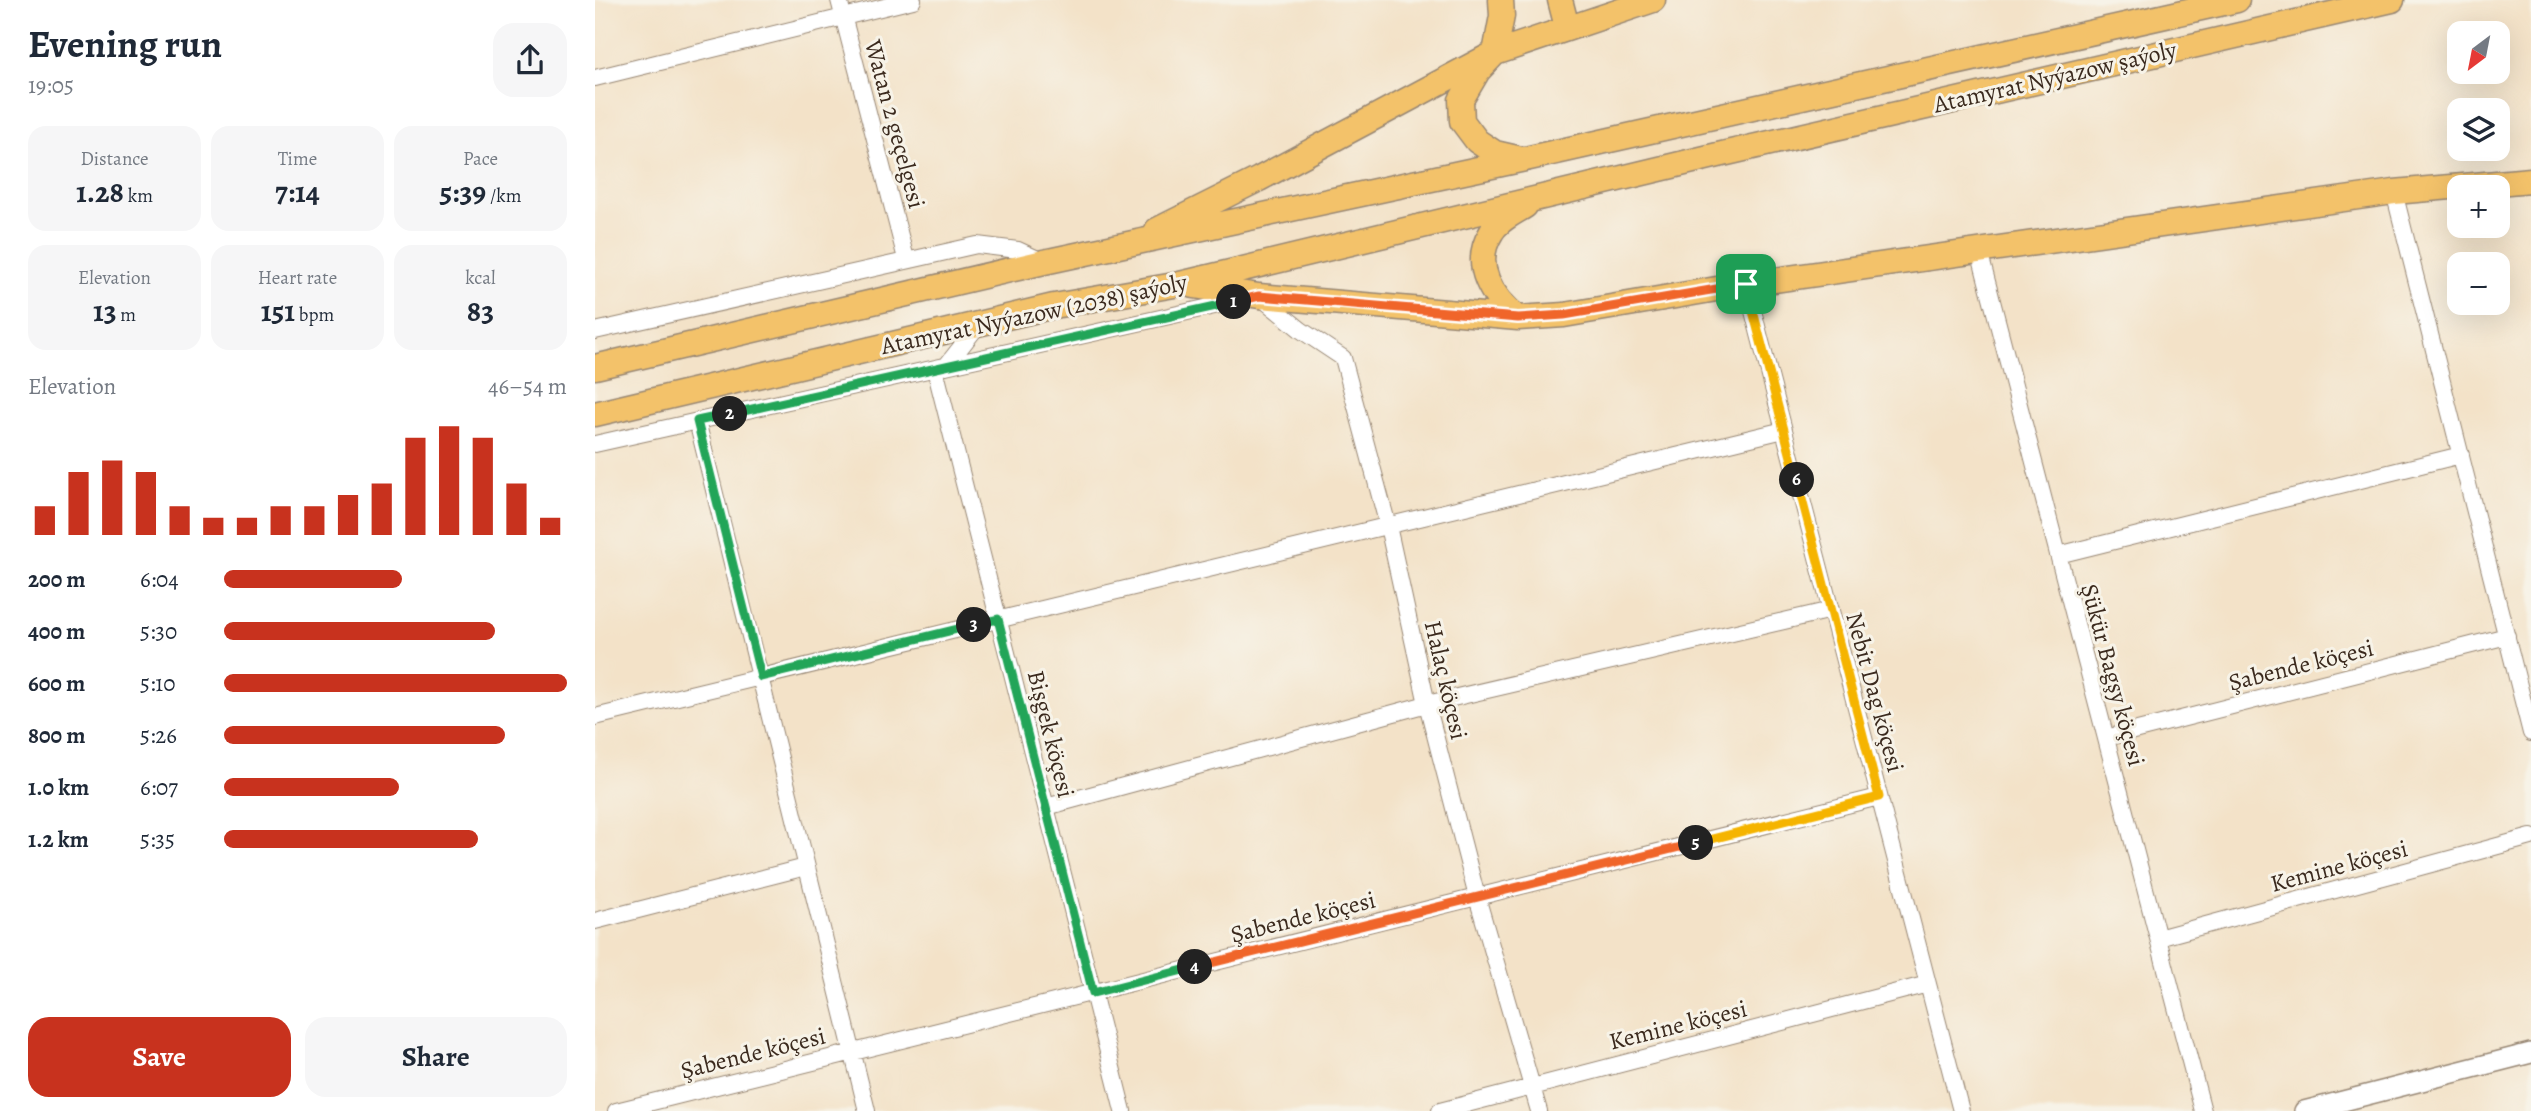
<!DOCTYPE html>
<meta charset="utf-8">
<style>
body{margin:0;font-family:Alegreya,serif;background:#f6f6f7;color:#1f2937;height:100vh;display:flex;flex-direction:column;font-size:26px;white-space:nowrap}
*{box-sizing:border-box;margin:0}
p{font-size:23px;color:#747a83}
.icon{flex:none;width:38px;height:38px;fill:none;stroke:currentColor;stroke-width:2;stroke-linecap:round;stroke-linejoin:round}
.map{position:relative;flex:1;overflow:hidden}
.details{display:flex;flex-direction:column;background:#fff;width:595px}
.details>*{flex:none}
.needle{width:46px;rotate:212deg}
.fabs{position:absolute;left:1852px;top:21px;display:grid;gap:14px}
.fabs a{display:grid;place-items:center;width:63px;height:63px;border-radius:14px;background:#fff;box-shadow:0 7px 28px #0002;font-size:35px}
.pin{position:absolute;display:grid;place-items:center;width:60px;height:60px;color:#fff;margin:-30px;border-radius:14px;box-shadow:0 4px 10px #0006}
.km{position:absolute;width:35px;height:35px;margin:-18px;border-radius:50%;background:#222;color:#fff;font-size:19px;line-height:35px;text-align:center}
.round{display:grid;place-items:center;flex:none;width:74px;height:74px;border-radius:21px;background:#f6f6f7}
.head{display:flex;align-items:center;justify-content:space-between;height:119px;padding:0 28px}
h1{font-size:38px;font-weight:600;line-height:52px}
.stats{display:grid;grid-template-columns:repeat(3,1fr);gap:10px;height:119px;padding:7px 28px}
.stats div{display:grid;align-content:center;border-radius:18px;background:#f6f6f7;text-align:center}
.stats b{font-size:30px;font-weight:600}
.stats small{font-size:19px;font-weight:400}
.stats p{font-size:19px}
.chart{height:196px;padding:14px 28px}
.chart p{display:flex;justify-content:space-between}
.chart svg{width:100%;height:126px;margin-top:7px;stroke:#c8321e;stroke-width:6}
.button{display:flex;gap:14px;margin-top:auto;padding:14px 28px}
.button a{flex:1;height:80px;border-radius:21px;background:#c8321e;color:#fff;font-size:28px;font-weight:600;line-height:80px;text-align:center}
.button a+a{background:#f6f6f7;color:#1f2937}
ul{padding:0 28px;list-style:none;font-size:23px}
li{display:grid;grid-template-columns:112px 84px 1fr;align-items:center;height:52px}
li i{height:18px;border-radius:9px;background:#c8321e}
main{display:flex;flex:1;min-height:0}
.map>svg:first-child{display:block}
</style>
<main>
<section class="details">
<div class="head"><div><h1>Evening run</h1><p>19:05</p></div><a class="round"><svg class="icon" aria-label="share" viewBox="0 0 24 24"><path d="M12 15V3M7 8l5-5 5 5M5 13v7h14v-7"/></svg></a></div>
<div class="stats">
<div><p>Distance</p><b>1.28<small> km</small></b></div>
<div><p>Time</p><b>7:14</b></div>
<div><p>Pace</p><b>5:39<small> /km</small></b></div>
</div>
<div class="stats">
<div><p>Elevation</p><b>13<small> m</small></b></div>
<div><p>Heart rate</p><b>151<small> bpm</small></b></div>
<div><p>kcal</p><b>83</b></div>
</div>
<div class="chart"><p><span>Elevation</span>46–54 m</p>
<svg viewBox="0 0 160 44" preserveAspectRatio="none"><path d="M5 44V34M15 44V22M25 44V18M35 44V22M45 44V34M55 44V38M65 44V38M75 44V34M85 44V34M95 44V30M105 44V26M115 44V10M125 44V6M135 44V10M145 44V26M155 44V38"/></svg>
</div>
<ul>
<li><b>200 m</b>6:04<i style="width:52%"></i></li>
<li><b>400 m</b>5:30<i style="width:79%"></i></li>
<li><b>600 m</b>5:10<i style="width:100%"></i></li>
<li><b>800 m</b>5:26<i style="width:82%"></i></li>
<li><b>1.0 km</b>6:07<i style="width:51%"></i></li>
<li><b>1.2 km</b>5:35<i style="width:74%"></i></li>
</ul>
<div class="button"><a>Save</a><a>Share</a></div>
</section>
<div class="map">
<svg width="1936" height="1111" viewBox="0 0 1936 1111">
<rect width="100%" height="100%" fill="#f7f3e8"/>
<filter id="ink" filterUnits="userSpaceOnUse"><feTurbulence type="fractalNoise" baseFrequency=".0143" numOctaves="2"/><feDisplacementMap in="SourceGraphic" scale="14" xChannelSelector="R" yChannelSelector="G"/><feConvolveMatrix kernelMatrix="1 2 1 2 8 2 1 2 1" color-interpolation-filters="sRGB"/></filter>
<filter id="wash" filterUnits="userSpaceOnUse"><feTurbulence type="fractalNoise" baseFrequency=".00686" numOctaves="4" result="noise"/><feDisplacementMap in="SourceGraphic" scale="28" xChannelSelector="R" yChannelSelector="G"/><feGaussianBlur stdDeviation="1.57" result="paint"/><feColorMatrix in="noise" values="0 0 0 0 0 0 0 0 0 0 0 0 0 0 0 0 0 1.4 0 .05"/><feComposite in="paint" operator="in"/></filter>
<g filter="url(#wash)">
<rect width="100%" height="100%" fill="#f3e2c8"/>
</g>
<g filter="url(#ink)">
<g fill="none" stroke-linecap="round" stroke-linejoin="round">
<defs>
<path id="minor" d="M244 0 311 259
M0 78 318 0
M1799 192 1936 733
M1384 251 1608 1111
M1151 284 1366 1111
M0 331 382 245 423 250 449 262
M351 366 384 324
M340 369 528 1111
M102 421 272 1111
M0 444 664 296 706 330 748 358 793 526 832 704 882 897 944 1111
M1463 555 1866 455
M0 717 1189 430
M1511 738 1912 636
M451 807 832 704 1236 610
M0 921 211 867
M1563 938 1936 837
M21 1111 1284 797
M845 1111 1333 984"/>
<path id="tertiary" d="M1709 1111 1936 1053"/>
<path id="primary" d="M906 0 907 16 900 53 883 71 866 100 867 121 882 141 900 153 926 159
M965 0 972 27
M562 230 664 179 900 53 1058 0
M599 286 664 296 923 318 969 315 1151 284 1799 192 1936 180
M923 318C897 298 876 265 896 233 903 220 919 213 930 206
M0 367 449 262 930 159 1642 0
M0 414 459 306 585 284 1123 155 1797 0"/>
</defs>
<!-- minor casing -->
<use href="#minor" stroke="#978673" stroke-width="18"/>
<!-- tertiary casing -->
<use href="#tertiary" stroke="#978673" stroke-width="22"/>
<!-- primary casing -->
<use href="#primary" stroke="#978673" stroke-width="27"/>
<!-- minor -->
<use href="#minor" stroke="#fff" stroke-width="16"/>
<!-- tertiary -->
<use href="#tertiary" stroke="#fff" stroke-width="19"/>
<!-- primary -->
<use href="#primary" stroke="#f3c26a" stroke-width="24"/>
</g>
</g>
<g fill="none" stroke-linecap="round" stroke-linejoin="round" filter="url(#ink)">
<defs>
<path id="split-1" d="M639 302 664 296 923 318 969 315 1151 284"/>
<path id="split-2" d="M135 414 639 302"/>
<path id="split-3" d="M135 414 102 421 166 677 379 625"/>
<path id="split-4" d="M379 625 403 619 498 993 600 967"/>
<path id="split-5" d="M600 967 1101 843"/>
<path id="split-6" d="M1101 843 1284 797 1202 480"/>
<path id="split-7" d="M1151 284 1202 480"/>
</defs>
<!-- split-1 casing -->
<use href="#split-1" stroke="#fff" stroke-width="14"/>
<!-- split-2 casing -->
<use href="#split-2" stroke="#fff" stroke-width="14"/>
<!-- split-3 casing -->
<use href="#split-3" stroke="#fff" stroke-width="14"/>
<!-- split-4 casing -->
<use href="#split-4" stroke="#fff" stroke-width="14"/>
<!-- split-5 casing -->
<use href="#split-5" stroke="#fff" stroke-width="14"/>
<!-- split-6 casing -->
<use href="#split-6" stroke="#fff" stroke-width="14"/>
<!-- split-7 casing -->
<use href="#split-7" stroke="#fff" stroke-width="14"/>
<!-- split-1 -->
<use href="#split-1" stroke="#f0652b" stroke-width="9"/>
<!-- split-2 -->
<use href="#split-2" stroke="#22a559" stroke-width="9"/>
<!-- split-3 -->
<use href="#split-3" stroke="#22a559" stroke-width="9"/>
<!-- split-4 -->
<use href="#split-4" stroke="#22a559" stroke-width="9"/>
<!-- split-5 -->
<use href="#split-5" stroke="#f0652b" stroke-width="9"/>
<!-- split-6 -->
<use href="#split-6" stroke="#f5b400" stroke-width="9"/>
<!-- split-7 -->
<use href="#split-7" stroke="#f5b400" stroke-width="9"/>
</g>
<g text-anchor="middle" stroke-width="6" stroke-linejoin="round" paint-order="stroke">
<!-- street labels -->
<g font-size="24" fill="#3b2a1e" stroke="#f7f3e8">
<text transform="translate(1460 77) rotate(-13)" y="8">Atamyrat Nyýazow şaýoly</text>
<text transform="translate(300 124) rotate(75)" y="8">Watan 2 geçelgesi</text>
<text transform="translate(439 314) rotate(-12)" y="8">Atamyrat Nyýazow (2038) şaýoly</text>
<text transform="translate(1706 665) rotate(-14)" y="8">Şabende köçesi</text>
<text transform="translate(1518 675) rotate(75)" y="8">Şükür Bagşy köçesi</text>
<text transform="translate(851 680) rotate(77)" y="8">Halaç köçesi</text>
<text transform="translate(1280 692) rotate(75)" y="8">Nebit Dag köçesi</text>
<text transform="translate(456 734) rotate(76)" y="8">Bişgek köçesi</text>
<text transform="translate(1744 866) rotate(-15)" y="8">Kemine köçesi</text>
<text transform="translate(708 917) rotate(-14)" y="8">Şabende köçesi</text>
<text transform="translate(1083 1025) rotate(-14)" y="8">Kemine köçesi</text>
<text transform="translate(158 1053) rotate(-14)" y="8">Şabende köçesi</text>
</g>
</g>
</svg>
<div class="fabs">
<a><svg class="needle" viewBox="-14 -14 28 28"><path d="M0-13l5 13h-10z" fill="#e53935"/><path d="M0 13l5-13h-10z" fill="#747a83"/></svg></a>
<a><svg class="icon" aria-label="layers" viewBox="0 0 24 24"><path d="M12 4l9 5-9 5-9-5zM3 14l9 5 9-5"/></svg></a>
<a>+</a>
<a>−</a>
</div>
<div class="pin" style="left:1151px;top:284px;background:#1e9e55"><svg class="icon" aria-label="arrive" viewBox="0 0 24 24"><path d="M6 21V4h12l-3 4 3 4H6"/></svg></div>
<b class="km" style="left:639px;top:302px">1</b>
<b class="km" style="left:135px;top:414px">2</b>
<b class="km" style="left:379px;top:625px">3</b>
<b class="km" style="left:600px;top:967px">4</b>
<b class="km" style="left:1101px;top:843px">5</b>
<b class="km" style="left:1202px;top:480px">6</b>
</div>
</main>
